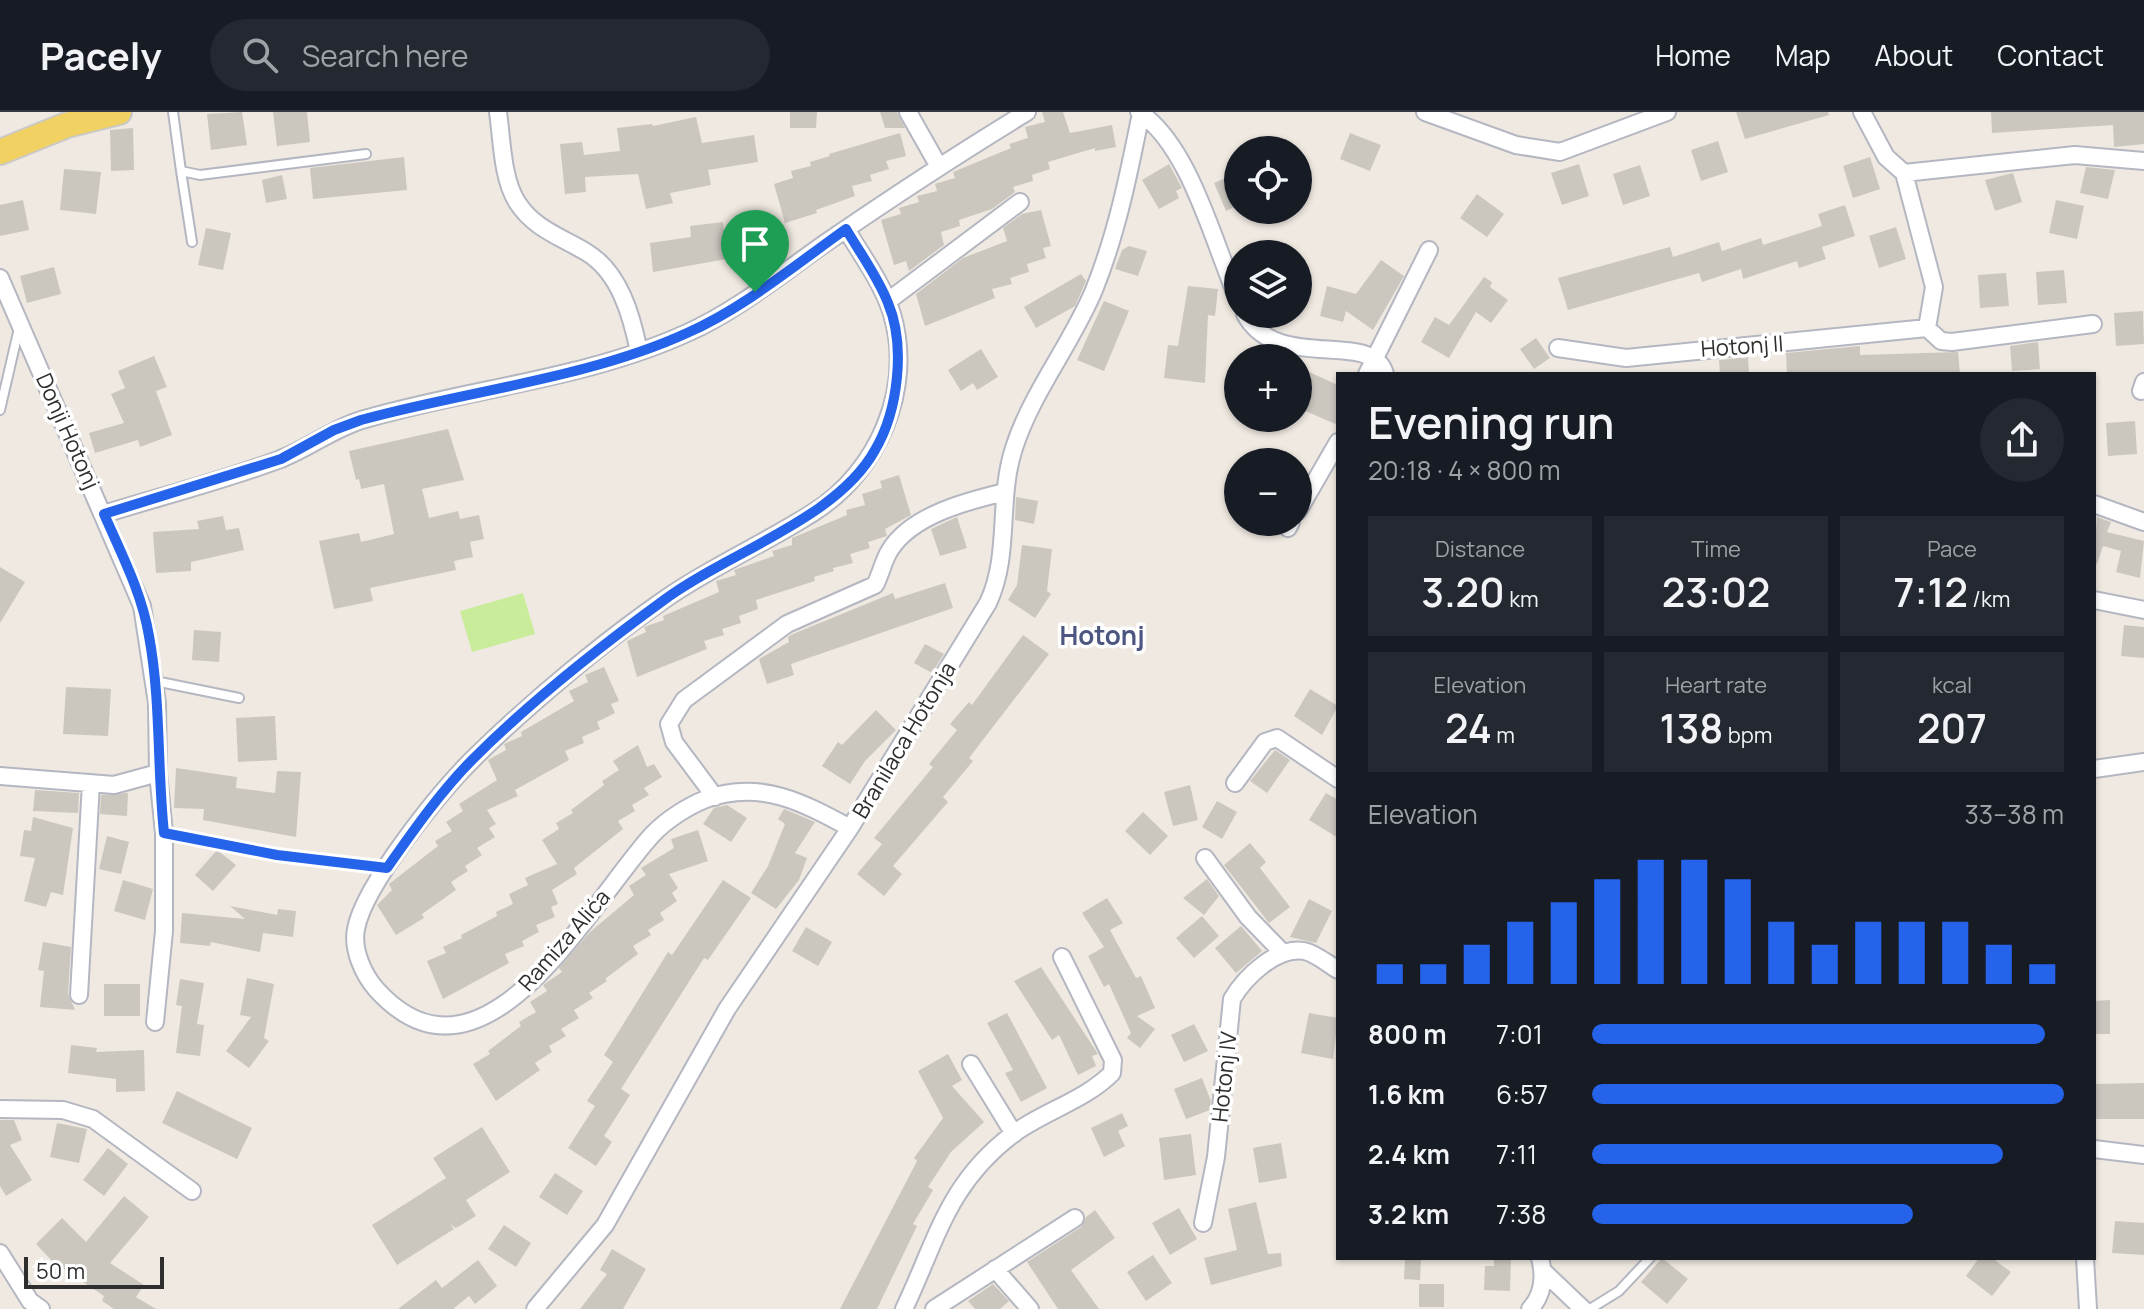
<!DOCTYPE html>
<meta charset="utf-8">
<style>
body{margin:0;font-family:Manrope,sans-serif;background:#242831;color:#f1f3f6;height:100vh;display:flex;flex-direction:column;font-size:30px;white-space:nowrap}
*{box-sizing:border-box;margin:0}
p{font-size:26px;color:#9ea1a6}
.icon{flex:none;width:44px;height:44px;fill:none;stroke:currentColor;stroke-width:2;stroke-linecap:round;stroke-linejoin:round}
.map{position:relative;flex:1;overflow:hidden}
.sheet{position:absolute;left:1336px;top:260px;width:760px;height:888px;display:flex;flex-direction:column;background:#171b24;border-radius:0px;box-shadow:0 2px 6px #0004}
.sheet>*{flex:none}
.fabs{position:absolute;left:1224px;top:24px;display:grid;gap:16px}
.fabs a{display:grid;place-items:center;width:88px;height:88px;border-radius:50%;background:#171b24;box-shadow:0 2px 6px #0004;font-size:40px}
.scale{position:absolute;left:24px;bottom:20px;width:140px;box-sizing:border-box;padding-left:8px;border:4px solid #2e2e2e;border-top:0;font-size:22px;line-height:28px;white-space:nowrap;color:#2e2e2e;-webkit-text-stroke:6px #fff;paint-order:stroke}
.pin{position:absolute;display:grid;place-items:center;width:68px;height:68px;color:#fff;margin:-82px -34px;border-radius:50% 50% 50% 0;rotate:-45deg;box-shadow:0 0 8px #0007}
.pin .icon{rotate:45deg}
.round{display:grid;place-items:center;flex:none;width:84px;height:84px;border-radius:42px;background:#242831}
.summary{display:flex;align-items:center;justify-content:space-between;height:136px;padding:0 32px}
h1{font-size:44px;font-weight:600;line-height:60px}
.metrics{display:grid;grid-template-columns:repeat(3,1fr);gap:12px;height:136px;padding:8px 32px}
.metrics div{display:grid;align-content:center;border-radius:0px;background:#242831;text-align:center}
.metrics b{font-size:40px;font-weight:600}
.metrics small{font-size:22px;font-weight:400}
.metrics p{font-size:22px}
.chart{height:224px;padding:16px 32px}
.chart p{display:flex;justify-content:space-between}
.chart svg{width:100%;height:144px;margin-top:8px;stroke:#2563eb;stroke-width:6}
ul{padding:0 32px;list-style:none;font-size:26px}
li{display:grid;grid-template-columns:128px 96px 1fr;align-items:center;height:60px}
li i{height:20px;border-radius:10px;background:#2563eb}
header{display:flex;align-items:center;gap:48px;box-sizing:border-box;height:112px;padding:0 40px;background:#171b24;border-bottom:2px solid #363941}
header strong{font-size:38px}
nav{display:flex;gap:44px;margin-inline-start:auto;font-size:28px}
.search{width:560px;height:72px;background:#242831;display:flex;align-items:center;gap:20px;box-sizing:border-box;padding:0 28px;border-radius:44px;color:#9ea1a6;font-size:30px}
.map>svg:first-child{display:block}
</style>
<header>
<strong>Pacely</strong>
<div class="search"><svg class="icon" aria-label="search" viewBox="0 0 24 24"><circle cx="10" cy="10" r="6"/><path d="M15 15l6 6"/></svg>Search here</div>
<nav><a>Home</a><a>Map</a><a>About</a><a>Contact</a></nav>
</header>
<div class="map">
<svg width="2144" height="1197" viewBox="0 0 2144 1197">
<rect width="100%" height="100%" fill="#efe9e1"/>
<!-- pitch -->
<path fill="#c9ec9a" d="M523 481 535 522 472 540 460 499Z"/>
<!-- building -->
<path fill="#cbc7bf" d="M242 0 247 33 211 38 207 2Z
M273 0H307L310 30 277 34Z
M790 0H817L816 16H790Z
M880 0H897L905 16H885Z
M1042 0H1063L1070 21 1112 13 1116 35 1095 39V36L1048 50 1050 57 1032 63 1033 69 1013 75 1015 80 992 97 959 108 960 114 941 120 944 133 909 159 906 149 894 153 881 108 901 102 899 96 919 90 917 84 937 79 935 72 955 66 953 60 1011 36 1009 32 1028 26 1025 15 1045 10Z
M1736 0H1828L1829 3 1745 27Z
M1991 0H2144V32L2114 35 2113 13 1992 21Z
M696 5 702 31 754 23 758 50 708 58 711 73 670 81 673 91 646 97 638 62 585 65 586 80 565 82 560 32 582 30 584 43 620 39 617 16 652 12 653 14Z
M133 16 134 58 111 59 110 18Z
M900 21 906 44 886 49 889 57 870 63 872 69 852 74 855 84 816 98 817 101 785 111 774 72 793 66 791 59 811 54 810 50 830 44 829 42Z
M1350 21 1381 33 1370 59 1340 47Z
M1718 29 1728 60 1701 69 1691 38Z
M404 45 407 78 313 87 310 56Z
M1870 45 1880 77 1853 86 1843 54Z
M1169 52 1182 76 1176 79 1179 86 1159 97 1142 68Z
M1579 52 1589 84 1562 93 1551 61Z
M1640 53 1650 84 1623 93 1613 62Z
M2086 55 2115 58 2108 87 2080 81Z
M64 57 101 60 96 102 60 98Z
M1238 61V93L1226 99 1214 71Z
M2013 61 2022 90 1995 99 1985 68Z
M282 63 287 87 266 91 262 68Z
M1477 82 1504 102 1487 125 1460 106Z
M23 88 29 118 0 124V93Z
M2056 88 2084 94 2077 127 2049 121Z
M1845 93 1855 124 1822 135 1826 147 1799 156 1797 149 1743 167 1741 157 1702 170 1699 161 1568 198 1558 166 1670 135 1673 145 1719 130 1722 139 1761 126 1763 133 1822 114 1818 102Z
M1041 98 1051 134 1043 136 1046 146 1027 152 1029 160 1010 166 1012 172 992 177 995 186 925 214 916 182 963 146 1007 129 1003 116 1022 102Z
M723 110 727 147 653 160 650 131 691 125 690 114Z
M1896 115 1906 147 1879 156 1869 124Z
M206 116 231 121 223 158 198 153Z
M765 129 768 148 737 153 734 134Z
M1129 134 1147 139 1138 164 1115 157 1122 138Z
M1381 148 1404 164 1373 218 1346 199 1343 210 1320 204 1327 174 1356 182Z
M54 155 61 182 27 191 20 164Z
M2064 158 2067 191 2038 193 2036 160Z
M2006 161 2009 194 1980 196 1978 163Z
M1081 162 1086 169 1075 194 1036 216 1024 195Z
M1484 165 1492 170 1490 175 1508 188 1491 211 1476 200 1449 246 1421 230 1435 205 1449 213Z
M1188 174 1218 177 1215 204 1208 203 1205 271 1164 266 1168 233 1178 234Z
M1104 189 1129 199 1104 259 1077 248Z
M2143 199 2144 232 2116 234 2114 201Z
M1536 226 1550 246 1534 257 1520 237Z
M2038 230 2040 257 2012 259 2010 234Z
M1860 234V243L1958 240 1960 262H1787L1786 241Z
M981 237 998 265 977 278 973 271 961 279 948 258Z
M154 244 167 275 156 279 172 323 140 335 138 328 95 341 89 321 124 311 111 282 125 276 118 259Z
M1748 245 1749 262H1720L1719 248Z
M1298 255 1338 273V313L1298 296Z
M2135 309 2137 342 2108 344 2106 311Z
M448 317 464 368 422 377 429 406 458 399 460 407 479 403 484 427 470 430 473 445 454 449 456 458 370 476 373 489 334 497 319 429 359 421 361 430 394 422 384 372 361 377 359 367 356 368 349 339Z
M899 363 911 403 885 417 887 424 868 430 870 436 850 442 853 451 833 456 834 459 814 465 815 469 756 488 758 497 739 504 741 511 722 517 724 523 704 529 707 537 637 565 627 529 646 520 644 515 664 508 663 504 719 480 716 469 736 463 734 458 774 444 772 439 792 433V426L847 403 846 398 865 393 862 382 882 376 880 369Z
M1016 385 1038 389 1034 412 1015 408Z
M223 404 226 418 239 416 244 438 191 450V459L156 461 153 420 199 417 197 409Z
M957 405 967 436 940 444 931 417Z
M2097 405 2111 410 2107 420 2144 429 2140 466 2116 460 2121 439 2103 434 2097 452H2094Z
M1022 433 1052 437 1047 479 1051 482 1035 506 1008 488 1017 473Z
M0 455 25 470 0 511Z
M945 471 953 496 791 552 794 563 767 572 759 547 789 530 788 525 793 522 893 481 895 487Z
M2124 513 2144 515V546L2121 544Z
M194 518 221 520 219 550 192 548Z
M1023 523 1049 542 969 646 973 649 943 685 948 690 893 754 902 762 884 784 857 762 882 732 874 726 933 655 929 652 957 618 950 612 969 590 972 593Z
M925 532 944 542 932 561 914 551Z
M604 555 619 589 611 592 615 601 597 610 600 617 582 625 584 631 565 639 569 648 515 678 518 684 487 698 496 712 489 716 495 725 477 736 482 743 465 754 468 759 451 770 456 778 422 802 424 806 396 823 377 793 392 778 389 772 438 734 435 729 452 719 446 710 463 699 459 692 497 668 488 648 506 638 504 632 522 624 521 620 574 589 569 579 588 570 585 563Z
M66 575 111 577 108 624 63 622Z
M1310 577 1338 594 1322 623 1294 604Z
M876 598 896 618 865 649 850 672 822 654 838 630 842 633Z
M275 604 277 648 238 650 236 606Z
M638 633 647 655 654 652 662 665 644 676 649 683 632 693 635 699 618 709 623 717 574 756 577 762 552 778 558 792 551 795 555 805 536 813 539 820 522 829 524 834 505 842 509 851 443 887 427 849 446 841 443 835 462 826 461 823 497 804 496 800 513 792 509 782 528 773 525 766 557 752 542 728 559 717 556 711 573 701 571 698 604 673 602 669 619 658 613 649Z
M1275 638 1290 648 1267 681 1250 669Z
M176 656 237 665 236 676 275 681 277 659 301 660 296 725 203 708 204 697 174 696Z
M1190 673 1198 708 1173 714 1164 680Z
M35 678 79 681 78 701 33 699Z
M128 681 127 704 100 702 101 683Z
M1326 681 1338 688V726L1309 708Z
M1217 689 1237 700 1222 727 1202 715Z
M727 693 747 706 731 730 703 712 714 696Z
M784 697 815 710 795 741 807 746 799 768 776 797 751 781 768 754 785 712 778 707Z
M1143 700 1168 724 1150 743 1125 719Z
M33 705 73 716 63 783 51 780 46 795 24 789 35 746 20 744 24 718 31 719Z
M698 718 708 749 669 762 678 776 672 781 677 789 660 801 664 808 648 818 651 823 633 834 638 842 605 867 607 869 589 881 593 886 574 898 579 906 561 917 566 924 549 934 552 940 535 951 540 958 496 989 473 952 490 942 488 939 521 914 519 910 536 900 530 890 547 879 543 873 562 860 559 856 590 820 634 783 629 774 646 763 641 756 674 736 671 727Z
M107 724 129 730 121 762 99 757Z
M1250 731 1266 750 1260 756 1290 795 1269 811 1224 753Z
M217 738 236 753 213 779 195 763Z
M1207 767 1219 784 1204 803 1183 786Z
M123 768 153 777 145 808 114 799Z
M723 768 751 786 708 848 704 846 621 977 630 983 604 1024 612 1030 596 1054 568 1036 595 994 587 989 613 950 604 943 668 840 672 843Z
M1107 786 1123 811 1110 818 1136 866 1141 864 1155 896 1137 904 1155 917 1140 936 1127 926 1131 921 1109 872 1104 875 1088 844 1104 835 1082 801Z
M1309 787 1332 799 1316 831 1290 825Z
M230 794 277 803 278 797 296 799 293 825 263 821 260 840 211 830 210 834 180 831 182 801 245 807Z
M1202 804 1219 824 1194 846 1176 826Z
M1241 814 1262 839 1236 861 1215 836Z
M806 815 832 830 818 854 792 839Z
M43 830 71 835 68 882 75 898 40 895 44 859 38 858Z
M1041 855 1098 942 1092 944 1096 954 1078 963 1059 923 1052 928 1014 869Z
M247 866 274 872 264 926 269 929 249 956 226 939 251 905 240 903Z
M180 867 204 871 197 912 204 913 200 944 176 941 182 894 176 893Z
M104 872H140V904H104Z
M2110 888V922H2094V889Z
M1007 901 1047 976 1021 990 1005 961 1013 958 987 911Z
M1309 901 1338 906 1333 947 1301 941Z
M1194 912 1208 939 1184 950 1171 923Z
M71 933 97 936 96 940 144 938 145 979 116 980V967L68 961Z
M948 942 962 968 952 974 984 1010 951 1040 928 1075 933 1078 913 1112 917 1114 877 1197H840L917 1049 914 1046 943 1006 918 959Z
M1202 966 1211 989 1210 998 1186 1007 1174 977Z
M2144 971V1007H2094V972Z
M177 979 252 1016 237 1047 162 1011Z
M1122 1001 1128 1014 1118 1019 1125 1034 1104 1045 1091 1016Z
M0 1008H14L22 1028 10 1033 32 1068 6 1084 0 1074Z
M57 1011 87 1017 79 1051 50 1045Z
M482 1015 510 1060 466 1088 476 1104 456 1116 450 1112 454 1117 397 1153 372 1113 446 1066 433 1046Z
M1191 1022 1196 1063 1164 1068 1159 1026Z
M1281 1031 1287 1066 1259 1071 1253 1036Z
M108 1036 128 1052 104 1084 83 1068Z
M555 1061 583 1079 567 1103 539 1085Z
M124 1084 149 1105 110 1151 144 1173 136 1185 156 1197H114L102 1189 104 1184 53 1150 36 1132 62 1106 86 1130Z
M1256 1090 1268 1142 1281 1141 1282 1154 1211 1173 1204 1146 1237 1138 1228 1097Z
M1179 1096 1197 1127 1170 1143 1152 1111Z
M1095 1098 1115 1126 1071 1158 1099 1197H1058L1027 1150 1081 1115 1086 1105Z
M2115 1109 2144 1111V1143L2112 1141Z
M504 1113 531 1131 516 1155 488 1137Z
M612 1137 646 1157 623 1197H580L607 1162 600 1158Z
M1153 1143 1172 1171 1146 1189 1127 1160Z
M1405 1146H1421L1420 1168 1404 1167Z
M1494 1146H1511L1510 1179 1484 1178 1485 1154H1494Z
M1662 1146 1688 1167 1667 1192 1641 1170Z
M1979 1146H1992L2011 1160 1992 1184 1966 1164Z
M478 1148 497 1174 475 1192 469 1184 453 1197H398L436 1168 442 1176Z
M993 1172 1009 1189 1000 1197H975L968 1189Z
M1419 1172H1444V1195H1419Z"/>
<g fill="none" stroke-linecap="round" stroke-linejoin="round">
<defs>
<path id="service" d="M173 0 181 59 200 63 366 42
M181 59 192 130
M0 298 19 216
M155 569 239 586
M164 721 277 743 387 756
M1590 1197 1619 1179 1650 1146"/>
<path id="minor" d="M498 0C502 28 502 66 517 90 533 116 561 125 586 140 620 160 632 205 639 240
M908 0 938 53
M1139 0C1190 34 1213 130 1238 187
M1425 0 1516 33 1560 40 1667 0
M1862 0 1886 45 1904 61 1934 175 1927 216
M1904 61 2075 43 2144 49
M846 117C862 144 883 172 892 202 914 277 878 359 814 400 767 430 715 453 668 485 605 528 529 592 475 645 441 678 364 773 356 817 352 837 363 862 376 877 483 996 589 792 652 723 666 708 688 694 706 687 760 667 804 691 850 716
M0 166 142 494 157 591 158 661 114 673 0 664
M888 189 1020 90
M1245 202C1277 262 1373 216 1385 262
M1558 236 1626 246 1927 216 1941 229 1952 230 2093 212
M1367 262 1429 138
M2141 279 2144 270
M2094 392 2144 410
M1298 399 1338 330
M104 402C162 384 222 369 278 348 308 337 333 316 365 307 471 276 586 267 687 221 736 199 780 163 824 132 891 86 958 42 1027 0
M1288 416 1291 410
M2094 488 2144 498
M2094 657 2144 650
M1235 671 1265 630 1277 626 1338 667
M715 685 674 630 669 612 684 588 787 512 875 473C881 462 883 449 890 438 912 403 967 389 1005 380
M1205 746 1248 805 1282 840
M79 883 91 671
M155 910 164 819V721L158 661
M971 952 1014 1022
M0 997 63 998 93 1007 192 1079
M2094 1037 2144 1043
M1203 1111 1216 1045 1232 887C1245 865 1277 834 1304 839 1315 841 1328 852 1338 858
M0 1141 30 1189 41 1197
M2085 1146 2088 1197
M995 1157 1030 1197
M1543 1159 1583 1197
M535 1197 605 1113 727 897 850 716 988 491C1011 442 997 388 1014 336 1032 280 1071 233 1094 178 1117 121 1129 61 1141 1
M904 1197C937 1128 947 1072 1013 1022 1044 999 1084 989 1112 961L1113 948 1062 845
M934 1197 1075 1106
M1530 1197C1543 1183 1545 1165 1540 1146"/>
<path id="primary" d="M0 40 67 13 119 0"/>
</defs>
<!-- service casing -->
<use href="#service" stroke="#b4b7c1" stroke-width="12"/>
<!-- minor casing -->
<use href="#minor" stroke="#b4b7c1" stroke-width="20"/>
<!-- primary casing -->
<use href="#primary" stroke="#c9c9c9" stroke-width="28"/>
<!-- service -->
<use href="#service" stroke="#fff" stroke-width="8"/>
<!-- minor -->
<use href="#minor" stroke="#fff" stroke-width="16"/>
<!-- primary -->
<use href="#primary" stroke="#f2d163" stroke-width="24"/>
</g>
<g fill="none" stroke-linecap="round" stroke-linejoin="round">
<defs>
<path id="route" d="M846 117C860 141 878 165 888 191 906 234 898 299 875 338 837 407 727 441 664 488 598 536 531 589 473 647 441 679 413 719 387 756L277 743 164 721C157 655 161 589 149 524 142 481 121 441 104 402L281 347 334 318 361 308C466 279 589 266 687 221 744 196 795 153 846 117Z"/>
</defs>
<!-- route casing -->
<use href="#route" stroke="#fff" stroke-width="16"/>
<!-- route -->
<use href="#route" stroke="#2563eb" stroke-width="10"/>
</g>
<g text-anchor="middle" stroke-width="7" stroke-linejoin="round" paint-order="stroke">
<!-- street labels -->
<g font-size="22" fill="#2e2e2e" stroke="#fff">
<text transform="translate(1742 234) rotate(-4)" y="8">Hotonj II</text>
<text transform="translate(68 319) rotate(66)" y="8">Donji Hotonj</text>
<text transform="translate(904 628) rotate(-59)" y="8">Branilaca Hotonja</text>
<text transform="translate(564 828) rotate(-49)" y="8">Ramiza Alića</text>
<text transform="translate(1224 965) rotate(-84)" y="8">Hotonj IV</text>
</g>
<!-- quarter labels -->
<g font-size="26" font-weight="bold" fill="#4d5680" stroke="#fff">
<text x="1102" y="533">Hotonj</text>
</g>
</g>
</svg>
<div class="fabs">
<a><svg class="icon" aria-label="locate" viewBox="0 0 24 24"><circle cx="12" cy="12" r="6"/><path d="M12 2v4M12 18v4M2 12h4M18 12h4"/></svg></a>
<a><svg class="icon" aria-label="layers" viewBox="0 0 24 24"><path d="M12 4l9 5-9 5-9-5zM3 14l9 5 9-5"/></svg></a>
<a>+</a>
<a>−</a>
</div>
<div class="scale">50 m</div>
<div class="pin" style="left:755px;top:180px;background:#1e9e55"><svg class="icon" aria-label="arrive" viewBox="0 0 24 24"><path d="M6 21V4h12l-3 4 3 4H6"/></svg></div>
<section class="sheet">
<div class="summary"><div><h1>Evening run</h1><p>20:18 · 4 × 800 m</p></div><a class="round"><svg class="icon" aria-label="share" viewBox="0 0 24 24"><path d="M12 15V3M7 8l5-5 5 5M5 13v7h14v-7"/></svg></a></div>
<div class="metrics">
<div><p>Distance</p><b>3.20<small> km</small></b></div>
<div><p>Time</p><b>23:02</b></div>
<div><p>Pace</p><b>7:12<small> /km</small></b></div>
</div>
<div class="metrics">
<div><p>Elevation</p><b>24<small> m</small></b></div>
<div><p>Heart rate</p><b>138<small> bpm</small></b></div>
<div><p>kcal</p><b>207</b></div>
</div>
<div class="chart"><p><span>Elevation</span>33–38 m</p>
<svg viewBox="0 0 160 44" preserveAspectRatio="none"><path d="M5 44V38M15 44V38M25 44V32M35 44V25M45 44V19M55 44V12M65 44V6M75 44V6M85 44V12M95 44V25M105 44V32M115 44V25M125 44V25M135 44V25M145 44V32M155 44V38"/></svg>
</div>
<ul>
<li><b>800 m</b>7:01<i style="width:96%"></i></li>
<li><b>1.6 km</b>6:57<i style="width:100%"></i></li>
<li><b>2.4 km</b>7:11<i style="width:87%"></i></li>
<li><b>3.2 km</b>7:38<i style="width:68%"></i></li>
</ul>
</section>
</div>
